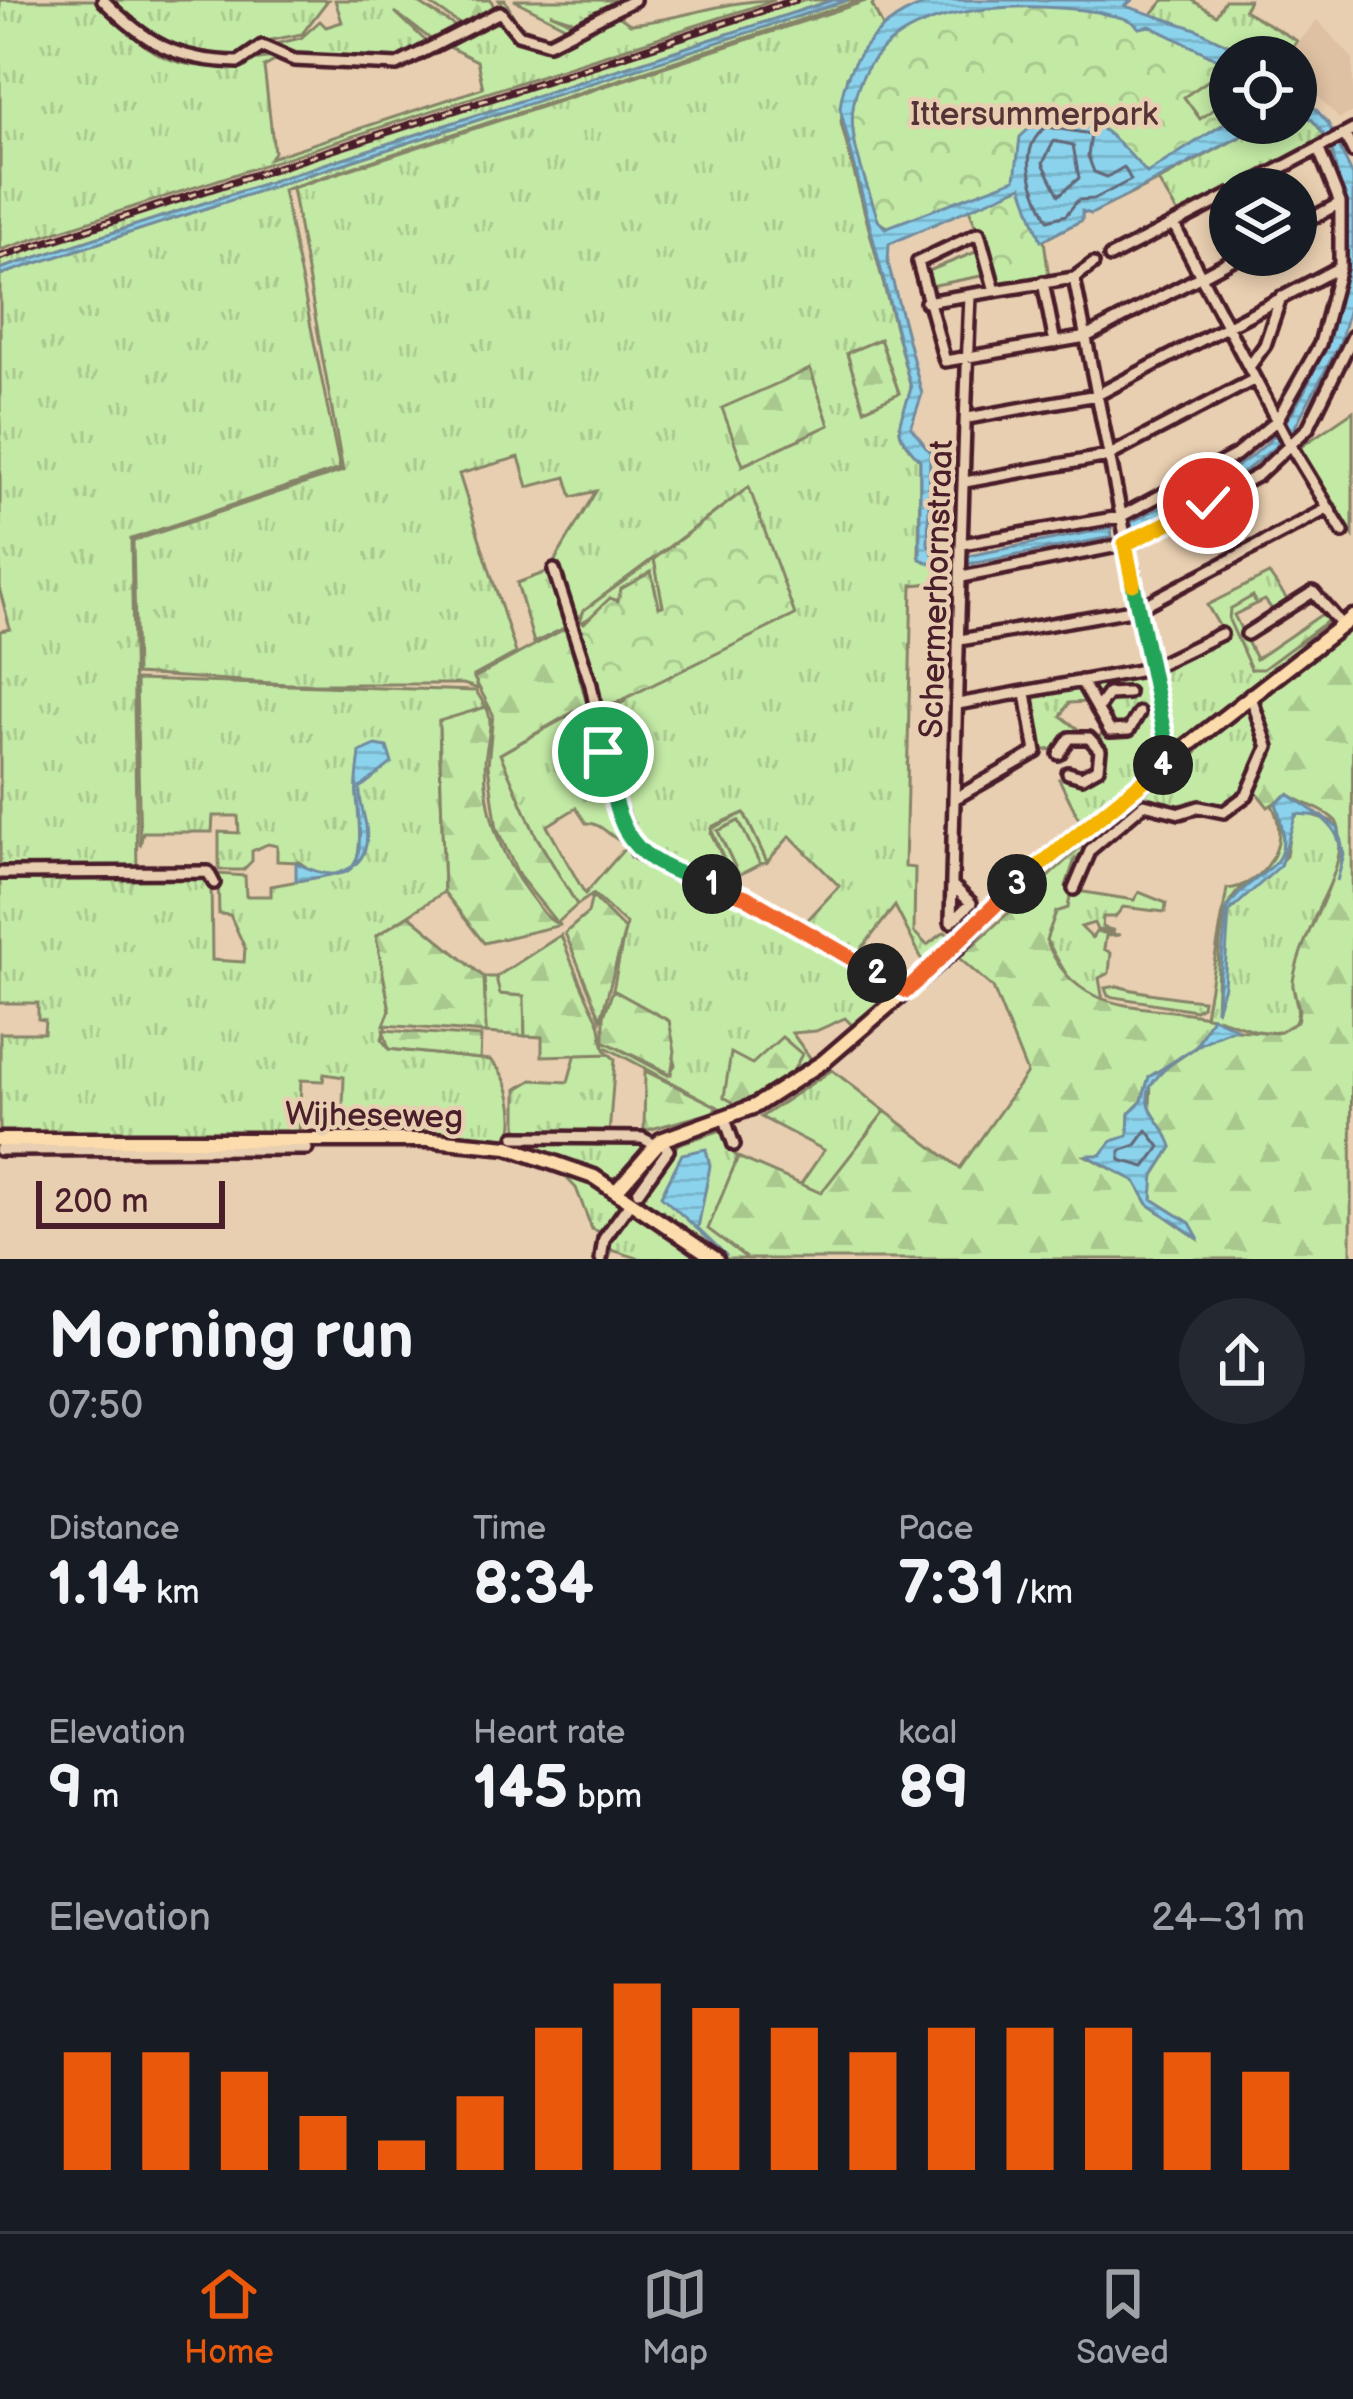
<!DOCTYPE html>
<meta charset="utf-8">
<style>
body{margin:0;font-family:"Balsamiq Sans",sans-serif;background:#242831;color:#f1f3f6;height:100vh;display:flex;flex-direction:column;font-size:45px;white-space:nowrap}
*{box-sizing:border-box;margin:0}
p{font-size:39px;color:#9ea1a6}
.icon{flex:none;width:66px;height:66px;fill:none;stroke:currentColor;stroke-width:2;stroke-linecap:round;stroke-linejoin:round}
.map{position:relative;height:1259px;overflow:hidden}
.drawer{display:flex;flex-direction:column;background:#171b24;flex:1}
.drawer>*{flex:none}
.buttons{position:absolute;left:1209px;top:36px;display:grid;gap:24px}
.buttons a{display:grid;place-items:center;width:108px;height:108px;border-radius:50%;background:#171b24;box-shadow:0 6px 18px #0003;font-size:60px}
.scale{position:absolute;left:36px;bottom:30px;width:189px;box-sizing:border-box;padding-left:12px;border:6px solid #4a1f2b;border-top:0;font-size:33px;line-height:42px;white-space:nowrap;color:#4a1f2b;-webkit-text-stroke:9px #e9cfb1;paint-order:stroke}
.pin{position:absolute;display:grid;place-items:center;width:102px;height:102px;color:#fff;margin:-51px;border:6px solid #fff;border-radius:50%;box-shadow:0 3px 12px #0007}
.km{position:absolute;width:60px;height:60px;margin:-30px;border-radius:50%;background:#222;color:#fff;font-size:33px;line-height:60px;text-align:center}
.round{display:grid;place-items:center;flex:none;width:126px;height:126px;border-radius:63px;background:#242831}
.headline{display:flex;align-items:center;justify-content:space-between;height:204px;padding:0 48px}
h1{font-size:66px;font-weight:800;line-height:90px}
.stats{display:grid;grid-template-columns:repeat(3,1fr);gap:18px;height:204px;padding:12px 48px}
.stats div{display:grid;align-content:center}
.stats b{font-size:60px;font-weight:800}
.stats small{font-size:33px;font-weight:400}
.stats p{font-size:33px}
.chart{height:336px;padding:24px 48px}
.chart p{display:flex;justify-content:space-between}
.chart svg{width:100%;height:216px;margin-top:12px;stroke:#ea580c;stroke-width:6}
.menu{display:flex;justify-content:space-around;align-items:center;height:168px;border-top:3px solid #363941;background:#171b24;font-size:33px;color:#9ea1a6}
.menu a{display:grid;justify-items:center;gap:6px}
.menu .active{color:#ea580c}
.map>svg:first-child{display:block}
</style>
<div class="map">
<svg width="1353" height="1259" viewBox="0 0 1353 1259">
<defs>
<pattern id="grass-tufts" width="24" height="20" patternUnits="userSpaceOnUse" patternTransform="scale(3)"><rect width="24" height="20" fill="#c3eaa5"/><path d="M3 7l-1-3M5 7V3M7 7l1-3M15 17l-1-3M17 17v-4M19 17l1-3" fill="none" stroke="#a9c88e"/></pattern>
<pattern id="forest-firs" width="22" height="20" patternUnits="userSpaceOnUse" patternTransform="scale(3)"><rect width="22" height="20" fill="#c3eaa5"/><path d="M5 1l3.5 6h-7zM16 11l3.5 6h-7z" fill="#a9c88e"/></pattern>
<pattern id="park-crowns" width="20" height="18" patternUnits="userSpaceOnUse" patternTransform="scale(3)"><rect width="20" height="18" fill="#c3eaa5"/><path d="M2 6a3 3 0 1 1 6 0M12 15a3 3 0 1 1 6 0" fill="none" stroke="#a9c88e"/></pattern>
<pattern id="water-rules" width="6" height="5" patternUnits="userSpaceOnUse" patternTransform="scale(3)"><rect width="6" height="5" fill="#8bd3ec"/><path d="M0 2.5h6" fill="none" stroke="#79b5cb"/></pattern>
</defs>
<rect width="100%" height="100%" fill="#e9cfb1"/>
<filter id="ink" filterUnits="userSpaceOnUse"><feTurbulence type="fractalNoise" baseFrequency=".00833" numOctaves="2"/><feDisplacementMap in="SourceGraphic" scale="24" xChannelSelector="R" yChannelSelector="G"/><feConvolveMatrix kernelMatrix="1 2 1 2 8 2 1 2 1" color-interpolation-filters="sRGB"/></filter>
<g filter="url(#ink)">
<!-- built -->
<path fill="#dec0a2" d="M1317 20 1353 59V112L1339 119 1296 72V57H1287Z"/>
<!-- grass -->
<path fill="url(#grass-tufts)" stroke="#868468" stroke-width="3" fill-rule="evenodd" d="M0 0H95C144 47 160 70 233 67 251 66 259 54 278 59L264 67 274 152 270 158 483 88 477 61 445 45 490 20C502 22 510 34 522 41 555 61 584 27 611 11L630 24C680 20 724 0 775 0L0 250Z
M105 0H328L302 34 262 42 247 57 221 60 153 43Z
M335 0H414L461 30 437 44 395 12 430 45 406 61 297 59 267 46 301 38 320 21 326 27 342 22Z
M499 0H505L518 25 547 36 567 27 514 0H626L581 23 550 13 578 25 550 39 520 30Z
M804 0H833L0 269V260Z
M848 0H861L283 190 340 469 131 539 137 868 0 871V631L10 629 0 591V275Z
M869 0H876L872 5 883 27 847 76 841 123 911 388C902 426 887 427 920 460L919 556 957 567V581L912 585 905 867 915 868 914 932 927 945 945 932 955 941 926 967 895 906 855 957 802 926 839 886 790 836 767 862 744 813 713 826 711 833 732 877 720 883C702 877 681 874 664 866 614 843 608 760 599 711L624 702 749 487 584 610 574 626 553 564 596 491 572 497 566 477 528 487 519 457 459 474 516 653 474 676 479 689 463 684H288L136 674 133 541 343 471 292 188ZM880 339 899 393 865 409 847 354ZM810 369 829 425 744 465Z
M1164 0H1192L1216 15 1225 0H1249L1244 10 1297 41 1286 57C1237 57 1199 26 1151 15Z
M1296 110 1313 120 1327 139 1180 217 1158 181 1266 123H1296Z
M1331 148C1353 238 1339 346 1285 424 1285 409 1302 391 1310 376 1345 305 1353 223 1326 150Z
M1282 442 1285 447 1242 479 1133 537V531L1245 471Z
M552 570 592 697 626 835 620 841C608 835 600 822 586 823L576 808 547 826 585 894 626 847 724 889 897 991 855 1028 845 1018 816 1031 792 1033 814 1063 787 1083 781 1038 752 1065 735 1103 741 1107 729 1113 604 1046V1041L668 1075 675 1065 669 1021 613 990 626 924 593 894 577 905 536 836 500 754 583 708 566 627 534 643 517 583Z
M1269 574 1291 605 1277 616 1265 600 1256 604 1253 597 1231 609 1251 669 1303 641 1333 617 1335 622 1187 740 1170 741 1158 669 1224 634 1207 605Z
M1146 675 1161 745 1158 756 1081 823 1059 779 1096 776 1105 757 1097 739 1103 732 1121 737 1133 732 1142 713 1136 710 1126 728 1115 730 1100 712 1109 697 1129 698 1133 693 1114 688 1098 698 1089 687Z
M136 680 476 691 486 707 439 722 444 892 376 936 390 1010 382 1040 389 1049 490 1060C509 1076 519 1114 509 1142L647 1143 623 1174 610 1179 501 1140 342 1137 344 1077 324 1074 323 1081 301 1080 299 1136 0 1135V1033H44L45 1020 38 1019V1003H0V877L205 876 211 880 212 960 244 962 245 948 230 915 219 914 218 874 245 876 246 896H271V886L320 877 299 862 277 861V846L268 844 252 851V861L243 870H219V832L239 833 238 816H213L212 832H143L140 846Z
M1075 686 1089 702 1069 703 1061 716 1083 733 1068 734 1053 749 1040 751 1028 696Z
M1252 704C1267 746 1263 772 1234 807L1175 810 1150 800 1125 817 1121 810 1162 778 1184 772 1200 747Z
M1276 803C1302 893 1247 858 1227 909 1218 933 1217 986 1216 1011L1229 912 1286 856 1292 819 1301 812 1332 821C1353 852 1328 885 1316 914 1308 934 1302 955 1295 976 1288 996 1306 1007 1292 1028 1260 1042 1232 1018 1205 1016L1227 889C1262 886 1293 846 1272 805Z
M1071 890 1134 900 1139 892 1166 903 1165 912 1123 907 1115 917H1103L1102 927 1115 931 1097 930 1094 923 1081 927 1092 938 1096 932 1120 935 1106 936 1104 949 1111 953 1109 973 1099 978 1103 1001 1072 984 1046 940 1049 923Z
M484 977H496L501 994 524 996 525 1036 486 1033Z
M1118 986C1130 991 1186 999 1203 1000L1202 1006 1195 1010 1108 996 1105 988Z
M576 1053 609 1054 615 1059 609 1135 517 1134V1089L532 1080 568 1082Z
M832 1070 885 1111 821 1194 801 1184 824 1150 761 1117Z
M725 1129 731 1151 738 1157 709 1228 748 1259H722L637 1198 678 1144Z
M556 1167 626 1203 605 1234 592 1229 576 1188Z
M632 1207 708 1259H641L612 1250 609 1259H603L608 1239Z"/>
<!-- forest -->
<path fill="url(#forest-firs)" stroke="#868468" stroke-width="3" d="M424 0H491L495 10 464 27Z
M880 339 899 393 864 409 847 353Z
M810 369 829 425 743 465 722 408Z
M654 559 664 608 660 610 651 572 618 601 579 624 584 610Z
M1253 596 1256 604 1234 615 1256 659 1328 610 1333 617 1263 669H1251L1229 620 1230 609Z
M566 628 587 704 500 754 536 836 577 905 557 923 519 876 497 829 488 765 493 714 474 678Z
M1353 628 1351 1259H748L708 1229 738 1157 821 1193 885 1111 960 1168 1027 1073 993 988 959 958 1118 813 1123 819 1092 837 1081 860 1075 859 1066 886 1071 890 1068 908 1056 912 1046 940C1077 1019 1142 1002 1212 1017L1195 1048 1149 1077 1142 1101 1129 1114 1128 1136 1101 1155 1086 1156 1135 1181 1148 1204 1197 1238 1190 1223 1152 1199 1153 1177 1172 1147 1150 1108 1151 1078 1222 1029 1277 1033 1297 1022C1302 1005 1295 1001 1293 986 1292 977 1299 958 1302 949 1314 916 1353 853 1336 821 1325 809 1302 804 1288 794L1268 807 1256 792 1269 741 1258 701Z
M486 707C495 722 486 743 485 762 485 811 499 855 529 894 538 906 548 922 561 925L484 943 444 892 439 721Z
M744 813 767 862 760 864 738 821 718 831 739 875 732 877 711 829Z
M592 896 625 930 601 1019 565 933 588 913Z
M409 915 484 977 486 1033 384 1025 390 1010 376 936Z
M561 935C572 964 583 991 597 1018 604 1031 598 1044 609 1054L542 1056V1037L525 1036 524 996 500 994 496 977Z
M613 990 669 1021 675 1051 671 1074 604 1041V1016Z
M383 1030 481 1037 480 1059 389 1049Z
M782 1037 802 1054 787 1083 741 1107 724 1097 731 1053 752 1064Z
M645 1071 716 1106 714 1112 644 1131Z"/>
<!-- park -->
<path fill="url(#park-crowns)" stroke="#868468" stroke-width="3" d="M1068 1 1150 26 1230 65V120L1150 173 1155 182 1091 214 1082 211V220L1044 240 1049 278 1002 287 997 285 966 200 893 229 879 223C867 191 848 141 853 106 868 7 991 0 1068 1Z
M749 487 795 615 599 711 574 626 578 619 584 623 610 598 618 601 621 589 651 572 659 607 663 606 654 559Z"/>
<!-- garden -->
<path fill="#c3eaa5" stroke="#868468" stroke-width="3" d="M1216 75 1230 98 1200 119 1184 97Z
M978 251 986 275 930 286 926 272Z
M1353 411V535L1299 448Z
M739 821 760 864 739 875 718 831Z"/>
<!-- water -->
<path fill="url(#water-rules)" stroke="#718b9f" stroke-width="3" d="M833 0H848L0 275V269Z
M940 0H1132L1125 6 1196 29 1252 57H1230V65L1150 26 1139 28C1129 16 1113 17 1098 12 1019 0 875 0 854 102 846 138 868 185 878 220L885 228 1015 179 1020 137 1044 115C1096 111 1115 139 1147 173L1230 120 1266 123 1091 214 1082 211V220L1041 241 1022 186 889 244 888 263 922 394 911 427 930 452 928 544 933 554 947 560 1111 528 1112 537 944 569 920 559V460C888 427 901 426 911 388L840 108C846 53 888 12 940 0Z
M1296 87 1328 123 1353 176V292L1340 343 1291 434 1245 471 1133 531 1131 522C1174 499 1230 478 1266 444 1336 376 1353 239 1332 149 1323 133 1314 116 1296 110Z
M376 745 387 747 392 763 360 788C359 802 364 813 366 826 373 877 329 874 296 881V863C367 897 362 850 357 798 355 785 359 766 360 752Z
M1288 794C1321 818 1353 828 1337 881L1344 855 1338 828 1322 816 1296 814 1280 866 1229 912 1224 986 1216 1011 1227 909C1258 861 1300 878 1276 803Z
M1212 1017 1238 1029C1217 1030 1146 1072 1148 1097 1149 1117 1167 1127 1172 1147L1154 1175 1152 1199 1190 1223 1199 1239 1148 1204 1135 1181 1086 1155H1101L1112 1141 1128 1136 1129 1114 1142 1101 1149 1077 1195 1048Z
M706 1149 710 1166 698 1228 727 1256 661 1196 682 1154Z"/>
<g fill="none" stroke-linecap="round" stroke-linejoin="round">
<!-- shore -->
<path stroke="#646778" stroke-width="3" d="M1047 127 1091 134 1088 156 1094 172 1107 177 1124 167 1131 180 1094 199 1078 200 1066 215 1048 220C1035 192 1014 148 1047 127Z
M1054 141 1073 145 1079 178 1059 195 1043 163Z
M1147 1130 1160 1147 1145 1167 1120 1160V1151L1136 1145Z"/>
<defs>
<path id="minor" d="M103 0C146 43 176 61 239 62L262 46 294 60 397 65 500 12 518 34 549 43 634 0
M1345 135 1353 152
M1242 189 1353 130
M1174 225 1287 440 1343 532
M1296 227 1340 203
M1110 257 1230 195
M1074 278 1167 747
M1074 278 1093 264
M1043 282 1055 343
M995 291 979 233 918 262 945 361 1086 337 1241 255
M926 302 1074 278
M1249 367 1265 345 1281 297
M968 418 1097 395 1340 267
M965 482 1108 456 1255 379
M962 544 1120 517 1236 455 1277 420 1320 344 1340 267V203L1319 150
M554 570 591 685 613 794 637 852 669 871 733 890 906 991
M962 577 1133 543 1258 475 1308 428 1353 336
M1247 634 1313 592 1341 624
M960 640 1137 609 1329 508
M1081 681 1110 731 1129 730 1139 713
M958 704 1149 669 1221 634
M1097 709 1108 694 1128 693
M1059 754 1070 738H1089
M1068 773 1082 777 1098 768 1100 750 1089 738
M954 799 1036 752 1026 693
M0 873 208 872 214 883
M952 885 971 903 951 922C956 713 961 504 970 296
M1074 889 1091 849 1144 804 1180 813 1199 807 1224 812 1247 795 1268 747 1250 694
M725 1119 734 1145
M515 1137 642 1138 654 1144
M0 1150 307 1149
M638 1192 668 1150 661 1140
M601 1259 604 1239 627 1207"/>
<path id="major" d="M1182 750 1353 617
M1164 766V749L1182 750
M1164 766H1180L1182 750
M0 1140H434L508 1147 594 1177 716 1259
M617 1190 661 1140 755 1106 823 1062 958 946 1005 893 1164 766"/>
</defs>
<!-- minor casing -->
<use href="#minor" stroke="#4a1f2b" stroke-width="18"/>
<!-- major casing -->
<use href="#major" stroke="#4a1f2b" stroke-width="21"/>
<!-- minor -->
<use href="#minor" stroke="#e9cfb1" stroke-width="9"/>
<!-- major -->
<use href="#major" stroke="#fcdcac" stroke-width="12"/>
<defs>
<path id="rail" d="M0 257 795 0"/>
</defs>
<!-- rail casing -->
<use href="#rail" stroke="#4a1f2b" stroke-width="8"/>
<!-- rail -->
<use href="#rail" stroke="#e9cfb1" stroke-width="3" stroke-dasharray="9" stroke-linecap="butt"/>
</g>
</g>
<g fill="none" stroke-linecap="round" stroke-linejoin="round" filter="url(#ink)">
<defs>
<path id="split-1" d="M603 752C621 837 626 859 712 884"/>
<path id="split-2" d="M712 884 746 897 877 973"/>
<path id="split-3" d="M877 973 906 991 1017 884"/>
<path id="split-4" d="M1017 884 1163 765"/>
<path id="split-5" d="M1133 584 1167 747 1160 755 1163 765"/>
<path id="split-6" d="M1133 584 1125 544 1208 503"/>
</defs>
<!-- split-1 casing -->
<use href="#split-1" stroke="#fff" stroke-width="24"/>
<!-- split-2 casing -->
<use href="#split-2" stroke="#fff" stroke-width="24"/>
<!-- split-3 casing -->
<use href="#split-3" stroke="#fff" stroke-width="24"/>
<!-- split-4 casing -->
<use href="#split-4" stroke="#fff" stroke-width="24"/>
<!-- split-5 casing -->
<use href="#split-5" stroke="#fff" stroke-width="24"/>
<!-- split-6 casing -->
<use href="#split-6" stroke="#fff" stroke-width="24"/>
<!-- split-1 -->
<use href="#split-1" stroke="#22a559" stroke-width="15"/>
<!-- split-2 -->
<use href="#split-2" stroke="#f0652b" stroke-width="15"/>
<!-- split-3 -->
<use href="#split-3" stroke="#f0652b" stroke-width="15"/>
<!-- split-4 -->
<use href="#split-4" stroke="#f5b400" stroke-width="15"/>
<!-- split-5 -->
<use href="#split-5" stroke="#22a559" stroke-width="15"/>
<!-- split-6 -->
<use href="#split-6" stroke="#f5b400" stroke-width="15"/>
</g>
<g text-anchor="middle" stroke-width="9" stroke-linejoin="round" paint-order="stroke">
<!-- park labels -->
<g font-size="33" fill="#563337" stroke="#e9cfb1">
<text x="1034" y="125">Ittersummerpark</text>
</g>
<!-- street labels -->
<g font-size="33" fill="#4a1f2b" stroke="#e9cfb1">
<text transform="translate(935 589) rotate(-88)" y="12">Schermerhornstraat</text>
<text transform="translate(374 1114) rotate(1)" y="12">Wijheseweg</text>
</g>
</g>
</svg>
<div class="buttons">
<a><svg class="icon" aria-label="locate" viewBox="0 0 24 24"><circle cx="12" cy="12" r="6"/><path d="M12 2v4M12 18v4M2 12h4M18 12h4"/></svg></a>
<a><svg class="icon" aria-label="layers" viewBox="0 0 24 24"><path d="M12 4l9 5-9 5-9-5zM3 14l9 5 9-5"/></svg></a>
</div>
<div class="scale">200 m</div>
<div class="pin" style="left:603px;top:752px;background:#1e9e55"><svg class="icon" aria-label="arrive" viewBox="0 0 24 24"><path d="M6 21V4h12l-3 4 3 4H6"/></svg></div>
<div class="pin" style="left:1208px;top:503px;background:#d93025"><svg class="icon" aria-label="check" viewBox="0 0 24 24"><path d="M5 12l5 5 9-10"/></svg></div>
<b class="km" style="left:712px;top:884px">1</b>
<b class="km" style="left:877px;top:973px">2</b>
<b class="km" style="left:1017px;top:884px">3</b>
<b class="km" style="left:1163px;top:765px">4</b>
</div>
<section class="drawer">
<div class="headline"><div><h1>Morning run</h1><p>07:50</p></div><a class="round"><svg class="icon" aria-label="share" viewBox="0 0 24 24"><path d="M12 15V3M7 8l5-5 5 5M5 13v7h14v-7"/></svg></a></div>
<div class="stats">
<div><p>Distance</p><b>1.14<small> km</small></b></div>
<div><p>Time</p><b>8:34</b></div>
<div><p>Pace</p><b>7:31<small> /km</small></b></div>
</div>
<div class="stats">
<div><p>Elevation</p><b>9<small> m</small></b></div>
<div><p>Heart rate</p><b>145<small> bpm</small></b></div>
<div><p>kcal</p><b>89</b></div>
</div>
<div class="chart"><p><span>Elevation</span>24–31 m</p>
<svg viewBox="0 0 160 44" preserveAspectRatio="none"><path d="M5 44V20M15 44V20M25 44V24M35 44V33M45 44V38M55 44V29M65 44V15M75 44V6M85 44V11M95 44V15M105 44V20M115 44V15M125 44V15M135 44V15M145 44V20M155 44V24"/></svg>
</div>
</section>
<nav class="menu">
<a class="active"><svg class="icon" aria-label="home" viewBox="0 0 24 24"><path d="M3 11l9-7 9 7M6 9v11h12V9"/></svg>Home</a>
<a><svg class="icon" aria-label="map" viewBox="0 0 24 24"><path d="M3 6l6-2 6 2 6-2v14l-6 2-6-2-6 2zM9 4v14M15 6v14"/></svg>Map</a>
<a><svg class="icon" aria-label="saved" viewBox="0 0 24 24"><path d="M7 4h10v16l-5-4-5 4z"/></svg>Saved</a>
</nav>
